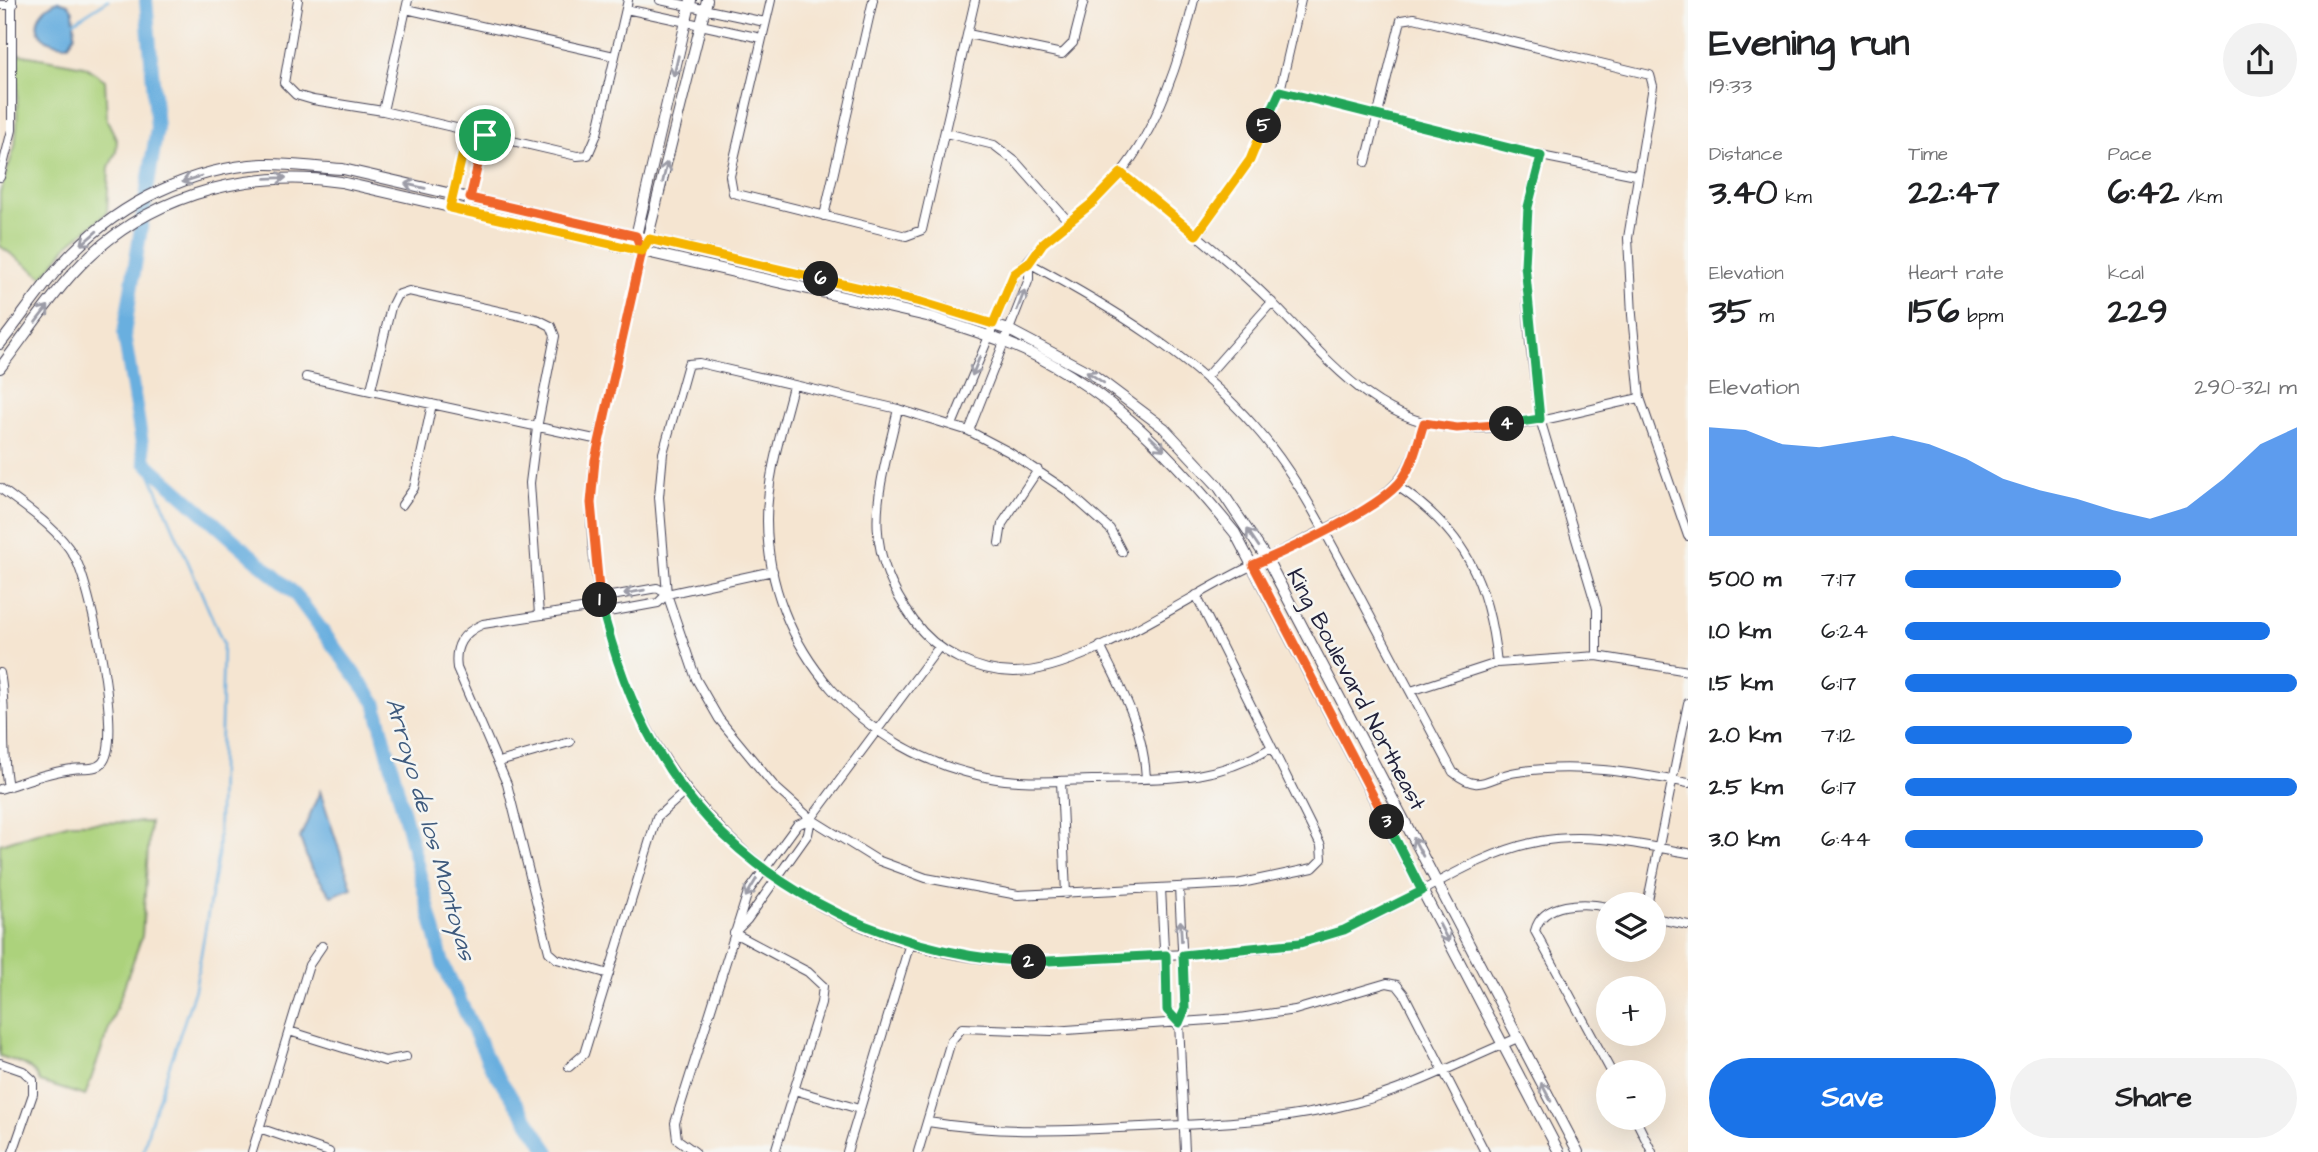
<!DOCTYPE html>
<meta charset="utf-8">
<style>
body{margin:0;font-family:"Architects Daughter",sans-serif;background:#f2f2f2;color:#202124;height:100vh;display:flex;flex-direction:column;font-size:26px;white-space:nowrap}
*{box-sizing:border-box;margin:0}
p{font-size:23px;color:#757577}
.icon{flex:none;width:38px;height:38px;fill:none;stroke:currentColor;stroke-width:2;stroke-linecap:round;stroke-linejoin:round}
.map{position:relative;flex:1;overflow:hidden}
.details{display:flex;flex-direction:column;background:#fff;width:630px}
.details>*{flex:none}
.fabs{position:absolute;left:1596px;top:892px;display:grid;gap:14px}
.fabs a{display:grid;place-items:center;width:70px;height:70px;border-radius:50%;background:#fff;box-shadow:0 7px 28px #0002;font-size:35px}
.pin{position:absolute;display:grid;place-items:center;width:60px;height:60px;color:#fff;margin:-30px;border:4px solid #fff;border-radius:50%;box-shadow:0 2px 7px #0007}
.km{position:absolute;width:35px;height:35px;margin:-18px;border-radius:50%;background:#222;color:#fff;font-size:19px;line-height:35px;text-align:center}
.round{display:grid;place-items:center;flex:none;width:74px;height:74px;border-radius:37px;background:#f2f2f2}
.head{display:flex;align-items:center;justify-content:space-between;height:119px;padding:0 21px}
h1{font-size:38px;font-weight:700;line-height:52px}
.figures{display:grid;grid-template-columns:repeat(3,1fr);gap:10px;height:119px;padding:7px 21px}
.figures div{display:grid;align-content:center}
.figures b{font-size:35px;font-weight:700}
.figures small{font-size:19px;font-weight:400}
.figures p{font-size:19px}
.chart{height:196px;padding:14px 21px}
.chart p{display:flex;justify-content:space-between}
.chart svg{width:100%;height:126px;margin-top:7px;fill:#1a73e8;opacity:.7}
.primary-button{display:flex;gap:14px;margin-top:auto;padding:14px 21px}
.primary-button a{flex:1;height:80px;border-radius:42px;background:#1a73e8;color:#fff;font-size:28px;font-weight:700;line-height:80px;text-align:center}
.primary-button a+a{background:#f2f2f2;color:#202124}
ul{padding:0 21px;list-style:none;font-size:23px}
li{display:grid;grid-template-columns:112px 84px 1fr;align-items:center;height:52px}
li i{height:18px;border-radius:9px;background:#1a73e8}
main{display:flex;flex:1;min-height:0}
.map>svg:first-child{display:block}
</style>
<main>
<div class="map">
<svg width="1688" height="1152" viewBox="0 0 1688 1152">
<rect width="100%" height="100%" fill="#f6f6f2"/>
<filter id="ink" filterUnits="userSpaceOnUse"><feTurbulence type="fractalNoise" baseFrequency=".0143" numOctaves="2"/><feDisplacementMap in="SourceGraphic" scale="14" xChannelSelector="R" yChannelSelector="G"/><feConvolveMatrix kernelMatrix="1 2 1 2 8 2 1 2 1" color-interpolation-filters="sRGB"/></filter>
<filter id="wash" filterUnits="userSpaceOnUse"><feTurbulence type="fractalNoise" baseFrequency=".00686" numOctaves="4" result="noise"/><feDisplacementMap in="SourceGraphic" scale="28" xChannelSelector="R" yChannelSelector="G"/><feGaussianBlur stdDeviation="1.57" result="paint"/><feColorMatrix in="noise" values="0 0 0 0 0 0 0 0 0 0 0 0 0 0 0 0 0 1.4 0 .05"/><feComposite in="paint" operator="in"/></filter>
<g filter="url(#wash)">
<rect width="100%" height="100%" fill="#f5e5d1"/>
<!-- green -->
<path fill="#acd27c" stroke="#677a5c" stroke-width="2" d="M18 54 84 66 105 80 107 120 117 140 116 152 109 167 107 213 68 245 43 277 0 246V193L15 146 17 124Z
M150 822 142 936 85 1096 40 1082C33 1064 17 1062 0 1056V844L70 823Z"/>
<!-- water -->
<path fill="#69afdf" stroke="#46688d" stroke-width="2" d="M58 1 68 4 73 11 75 35 68 45C33 45 26 15 58 1Z
M320 791 352 888 331 896 309 864 300 838Z"/>
<g fill="none" stroke-linecap="round" stroke-linejoin="round">
<!-- stream -->
<path stroke="#69afdf" stroke-width="2.5" d="M74 22 108 0
M143 1152 150 1124 195 989 218 854 223 643 145 462"/>
<!-- river -->
<path stroke="#69afdf" stroke-width="14" d="M146 0 157 128 124 334 145 462 295 594 375 702 443 964 490 1065 549 1152"/>
</g>
</g>
<g filter="url(#ink)">
<g fill="none" stroke-linecap="round" stroke-linejoin="round">
<defs>
<path id="minor" d="M298 0 284 83 296 95 313 100 383 111 577 156 588 155 597 134 628 0
M660 0 765 22
M771 0 730 176 733 193 906 236 922 230 975 0
M0 5H13
M406 9 614 56
M626 9 761 38
M968 34 1062 54 1073 43 1084 0
M1280 91 1541 156 1636 175
M383 111 408 0
M946 133 994 145 1016 162 1069 222
M1541 156 1528 207 1525 265 1530 343 1540 419 1597 609V656
M1366 162 1401 20 1414 18 1650 75 1653 86 1628 238 1632 315 1640 398 1688 536
M1120 173C1166 210 1212 246 1255 286 1315 341 1367 424 1458 428 1518 431 1582 410 1640 398
M0 177 12 130V0
M450 207 468 131
M467 211 485 135
M824 216 873 0
M1197 235 1250 160 1280 91 1301 0
M642 251C631 300 620 348 609 397 601 431 591 466 591 502 589 717 737 914 952 954 1018 967 1083 960 1150 956 1199 953 1249 952 1298 943 1385 928 1453 857 1541 841 1591 832 1639 845 1688 853
M1029 263C1111 307 1193 356 1255 427 1295 472 1322 527 1351 580 1385 644 1419 708 1453 772 1481 795 1488 776 1517 772 1575 763 1631 772 1688 783
M306 377 599 440
M1205 378 1272 302
M793 386C782 430 767 475 767 521 768 649 863 753 986 777 1021 784 1056 781 1092 780 1160 778 1210 784 1271 748
M371 389 391 307 397 295 409 291 539 320 551 326 555 336 537 428 530 483 539 615
M898 409C878 495 858 543 914 621 936 652 977 672 1014 672 1081 672 1183 599 1245 569 1286 549 1327 529 1368 507 1407 479 1409 468 1424 423
M952 425 1015 274C1027 264 1033 254 1043 243 1050 235 1060 229 1068 223 1086 209 1104 193 1119 175 1157 130 1181 57 1194 0
M969 431 1029 279V263
M1397 486C1465 531 1489 583 1497 663
M0 488C26 508 57 527 74 556 90 582 124 741 102 763 94 771 82 767 72 769 47 772 23 782 0 789
M402 505 414 488 432 404
M999 543 1002 524 1038 470
M1122 552 1110 529 1066 490 1009 452 969 431 898 409 699 363 688 364 663 453 659 497 667 594 696 679 719 719 775 787 811 819 877 860 926 878 1018 895 1237 884 1313 868 1322 859 1321 846 1196 595
M600 598 657 588 667 594
M601 606 483 624C462 633 454 646 457 668L507 784 549 952 557 959 609 974
M603 613 658 603 667 594 773 571
M1100 646C1123 693 1143 725 1146 778
M0 673C8 714 0 747 8 787
M1411 691 1497 663 1597 656 1688 671
M499 762 570 742
M1061 781 1066 894
M1179 887 1185 1009 1179 1022 1185 1152
M1161 888 1167 1010 1179 1022
M1647 905 1688 703
M1608 907C1585 902 1542 901 1535 931L1612 1073
M1654 918 1688 925
M737 930 747 920 808 834 811 819 939 647
M734 933 808 972 823 986 821 1003 775 1152
M289 1031 385 1061 406 1057
M0 1063 23 1071 33 1080V1094L13 1152
M569 1067 584 1054 657 817 686 791
M794 1090 859 1109
M1635 1118 1652 1152
M928 1122C1006 1135 1082 1130 1161 1126 1226 1123 1292 1120 1355 1103 1413 1088 1464 1060 1518 1038
M259 1128 329 1152
M252 1152 309 965 322 946
M695 1152 677 1139 675 1123 748 892 797 825 811 819
M847 1152 910 943
M918 1152 951 1041 962 1028 1052 1031 1239 1018 1295 1010 1387 983 1397 985 1404 994 1485 1152"/>
<path id="tertiary" d="M638 241 636 236 691 0
M646 244 707 0
M0 344C24 314 46 279 73 252 122 202 192 168 263 164 289 163 317 168 343 169L921 302 1009 330 1092 374 1164 428 1218 486 1267 559 1578 1152
M0 368C24 337 46 303 72 274 140 198 242 168 341 182L931 317C955 325 979 332 1002 341 1100 378 1171 454 1235 533L1559 1152"/>
</defs>
<!-- minor casing -->
<use href="#minor" stroke="#423f52" stroke-width="10"/>
<!-- tertiary casing -->
<use href="#tertiary" stroke="#423f52" stroke-width="12"/>
<!-- minor -->
<use href="#minor" stroke="#fff" stroke-width="8"/>
<!-- tertiary -->
<use href="#tertiary" stroke="#fff" stroke-width="10"/>
</g>
<!-- one-way arrows -->
<defs><path id="oneway-shaft" d="M-6 0H5M1.5-3L5.5 0L1.5 3" fill="none" stroke-width="1.6" stroke-linecap="round" stroke-linejoin="round" transform="scale(1.75)"/></defs>
<g stroke="#9c9ca7">
<use href="#oneway-shaft" transform="translate(676 66) rotate(103)"/>
<use href="#oneway-shaft" transform="translate(665 172) rotate(-77)"/>
<use href="#oneway-shaft" transform="translate(276 178) rotate(-2)"/>
<use href="#oneway-shaft" transform="translate(192 179) rotate(163)"/>
<use href="#oneway-shaft" transform="translate(415 186) rotate(-167)"/>
<use href="#oneway-shaft" transform="translate(89 238) rotate(139)"/>
<use href="#oneway-shaft" transform="translate(1021 300) rotate(-69)"/>
<use href="#oneway-shaft" transform="translate(42 314) rotate(-52)"/>
<use href="#oneway-shaft" transform="translate(976 366) rotate(112)"/>
<use href="#oneway-shaft" transform="translate(1095 377) rotate(-146)"/>
<use href="#oneway-shaft" transform="translate(1157 443) rotate(44)"/>
<use href="#oneway-shaft" transform="translate(1253 538) rotate(-124)"/>
<use href="#oneway-shaft" transform="translate(634 592) rotate(170)"/>
<use href="#oneway-shaft" transform="translate(1418 847) rotate(-118)"/>
<use href="#oneway-shaft" transform="translate(751 888) rotate(121)"/>
<use href="#oneway-shaft" transform="translate(1181 931) rotate(-93)"/>
<use href="#oneway-shaft" transform="translate(1444 933) rotate(62)"/>
<use href="#oneway-shaft" transform="translate(1546 1092) rotate(-118)"/>
</g>
</g>
<g fill="none" stroke-linecap="round" stroke-linejoin="round" filter="url(#ink)">
<defs>
<path id="split-1" d="M485 135 470 198 636 236 642 251 595 460 591 503 600 600"/>
<path id="split-2" d="M600 600C612 649 629 700 654 744 728 879 880 954 1029 962"/>
<path id="split-3" d="M1029 962 1166 955 1167 1010 1179 1023 1185 1009 1183 955 1300 943 1344 930 1422 891 1387 822"/>
<path id="split-4" d="M1387 822 1253 565C1288 550 1383 508 1403 478 1414 462 1418 441 1424 423L1457 428 1507 424"/>
<path id="split-5" d="M1264 126 1280 91 1541 156 1528 207 1525 265 1540 419 1507 424"/>
<path id="split-6" d="M821 279 921 302 993 324 1014 274 1029 263 1043 243 1091 204 1121 173 1196 235 1250 160 1264 126"/>
<path id="split-7" d="M485 135 468 131 450 208 642 251 649 239 821 279"/>
</defs>
<!-- split-1 casing -->
<use href="#split-1" stroke="#fff" stroke-width="14"/>
<!-- split-2 casing -->
<use href="#split-2" stroke="#fff" stroke-width="14"/>
<!-- split-3 casing -->
<use href="#split-3" stroke="#fff" stroke-width="14"/>
<!-- split-4 casing -->
<use href="#split-4" stroke="#fff" stroke-width="14"/>
<!-- split-5 casing -->
<use href="#split-5" stroke="#fff" stroke-width="14"/>
<!-- split-6 casing -->
<use href="#split-6" stroke="#fff" stroke-width="14"/>
<!-- split-7 casing -->
<use href="#split-7" stroke="#fff" stroke-width="14"/>
<!-- split-1 -->
<use href="#split-1" stroke="#f0652b" stroke-width="9"/>
<!-- split-2 -->
<use href="#split-2" stroke="#22a559" stroke-width="9"/>
<!-- split-3 -->
<use href="#split-3" stroke="#22a559" stroke-width="9"/>
<!-- split-4 -->
<use href="#split-4" stroke="#f0652b" stroke-width="9"/>
<!-- split-5 -->
<use href="#split-5" stroke="#22a559" stroke-width="9"/>
<!-- split-6 -->
<use href="#split-6" stroke="#f5b400" stroke-width="9"/>
<!-- split-7 -->
<use href="#split-7" stroke="#f5b400" stroke-width="9"/>
</g>
<g text-anchor="middle" stroke-width="5" stroke-linejoin="round" paint-order="stroke">
<!-- street labels -->
<g font-size="23" fill="#22223b" stroke="#f6f6f2">
<text transform="translate(1357 689) rotate(62)" y="8">King Boulevard Northeast</text>
</g>
<!-- water labels -->
<g font-size="24" font-style="italic" fill="#3e5a7d" stroke="#f6f6f2">
<text transform="translate(431 829) rotate(74)" y="8">Arroyo de los Montoyas</text>
</g>
</g>
</svg>
<div class="fabs">
<a><svg class="icon" aria-label="layers" viewBox="0 0 24 24"><path d="M12 4l9 5-9 5-9-5zM3 14l9 5 9-5"/></svg></a>
<a>+</a>
<a>−</a>
</div>
<div class="pin" style="left:485px;top:135px;background:#1e9e55"><svg class="icon" aria-label="arrive" viewBox="0 0 24 24"><path d="M6 21V4h12l-3 4 3 4H6"/></svg></div>
<b class="km" style="left:600px;top:600px">1</b>
<b class="km" style="left:1029px;top:962px">2</b>
<b class="km" style="left:1387px;top:822px">3</b>
<b class="km" style="left:1507px;top:424px">4</b>
<b class="km" style="left:1264px;top:126px">5</b>
<b class="km" style="left:821px;top:279px">6</b>
</div>
<section class="details">
<div class="head"><div><h1>Evening run</h1><p>19:33</p></div><a class="round"><svg class="icon" aria-label="share" viewBox="0 0 24 24"><path d="M12 15V3M7 8l5-5 5 5M5 13v7h14v-7"/></svg></a></div>
<div class="figures">
<div><p>Distance</p><b>3.40<small> km</small></b></div>
<div><p>Time</p><b>22:47</b></div>
<div><p>Pace</p><b>6:42<small> /km</small></b></div>
</div>
<div class="figures">
<div><p>Elevation</p><b>35<small> m</small></b></div>
<div><p>Heart rate</p><b>156<small> bpm</small></b></div>
<div><p>kcal</p><b>229</b></div>
</div>
<div class="chart"><p><span>Elevation</span>290–321 m</p>
<svg viewBox="0 0 160 44" preserveAspectRatio="none"><path d="M0 44V6L10 7L20 12L30 13L40 11L50 9L60 12L70 17L80 24L90 28L100 31L110 35L120 38L130 34L140 24L150 12L160 6V44z"/></svg>
</div>
<ul>
<li><b>500 m</b>7:17<i style="width:55%"></i></li>
<li><b>1.0 km</b>6:24<i style="width:93%"></i></li>
<li><b>1.5 km</b>6:17<i style="width:100%"></i></li>
<li><b>2.0 km</b>7:12<i style="width:58%"></i></li>
<li><b>2.5 km</b>6:17<i style="width:100%"></i></li>
<li><b>3.0 km</b>6:44<i style="width:76%"></i></li>
</ul>
<div class="primary-button"><a>Save</a><a>Share</a></div>
</section>
</main>
